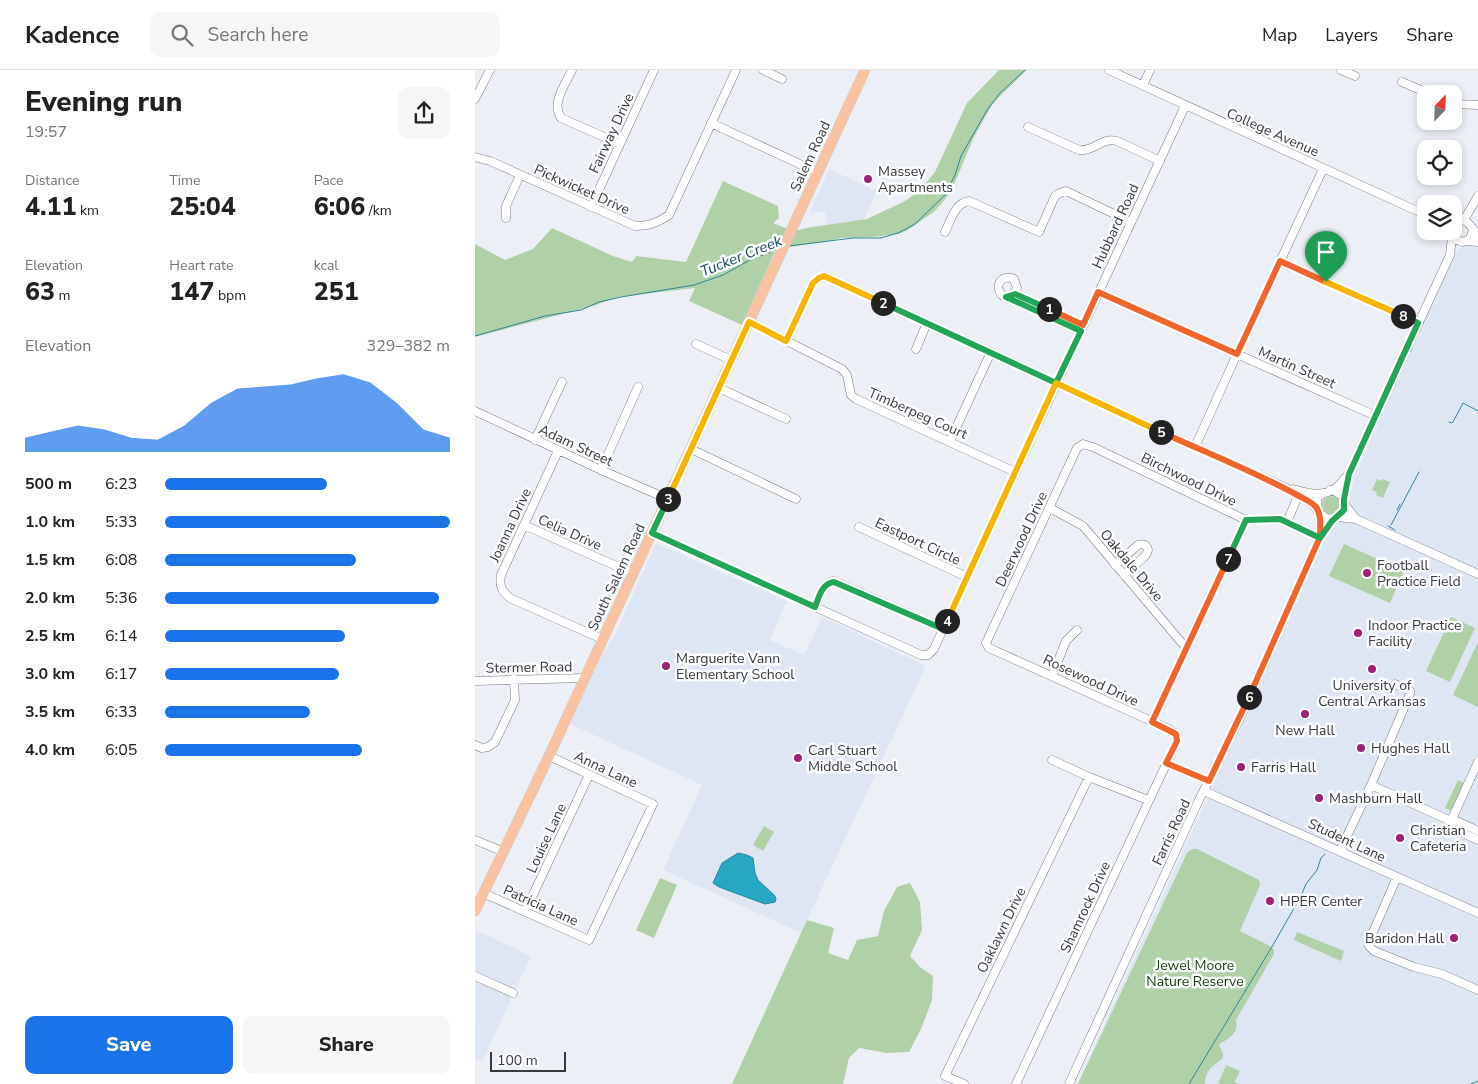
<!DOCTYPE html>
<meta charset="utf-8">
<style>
body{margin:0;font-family:"Nunito Sans",sans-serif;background:#f6f6f6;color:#222;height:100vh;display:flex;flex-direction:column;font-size:19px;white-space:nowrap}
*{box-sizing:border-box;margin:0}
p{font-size:16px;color:#767676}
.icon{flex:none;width:28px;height:28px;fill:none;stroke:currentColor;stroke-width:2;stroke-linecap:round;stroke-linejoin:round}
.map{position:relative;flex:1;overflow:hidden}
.side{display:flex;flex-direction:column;background:#fff;width:475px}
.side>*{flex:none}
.needle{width:32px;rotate:23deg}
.controls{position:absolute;left:942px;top:15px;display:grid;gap:10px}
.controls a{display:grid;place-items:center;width:45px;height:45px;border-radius:10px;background:#fff;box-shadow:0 2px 8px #0003;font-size:25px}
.scale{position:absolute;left:15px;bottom:12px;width:76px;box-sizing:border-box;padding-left:5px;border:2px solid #393a3d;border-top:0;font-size:14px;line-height:18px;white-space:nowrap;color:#393a3d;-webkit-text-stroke:4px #fcfdfe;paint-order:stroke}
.pin{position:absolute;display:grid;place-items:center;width:42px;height:42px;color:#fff;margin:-51px -21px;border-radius:50% 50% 50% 0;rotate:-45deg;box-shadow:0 0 5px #0007}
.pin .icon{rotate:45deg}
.km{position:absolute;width:25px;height:25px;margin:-12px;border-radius:50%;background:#222;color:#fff;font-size:14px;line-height:25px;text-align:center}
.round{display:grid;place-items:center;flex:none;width:52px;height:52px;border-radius:10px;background:#f6f6f6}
.head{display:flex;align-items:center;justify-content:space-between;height:85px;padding:0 25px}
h1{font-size:28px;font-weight:800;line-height:38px}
.metrics{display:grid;grid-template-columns:repeat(3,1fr);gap:8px;height:85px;padding:5px 25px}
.metrics div{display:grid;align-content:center}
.metrics b{font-size:25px;font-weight:800}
.metrics small{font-size:14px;font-weight:400}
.metrics p{font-size:14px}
.chart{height:140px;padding:10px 25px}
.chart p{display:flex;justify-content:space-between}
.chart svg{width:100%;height:90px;margin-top:5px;fill:#1a73e8;opacity:.7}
.cta{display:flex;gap:10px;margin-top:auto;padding:10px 25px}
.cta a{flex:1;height:58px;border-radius:10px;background:#1a73e8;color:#fff;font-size:20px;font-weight:800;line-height:58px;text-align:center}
.cta a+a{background:#f6f6f6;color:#222}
ul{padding:0 25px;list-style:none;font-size:16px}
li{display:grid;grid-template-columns:80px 60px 1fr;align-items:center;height:38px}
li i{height:12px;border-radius:6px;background:#1a73e8}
header{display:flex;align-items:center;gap:30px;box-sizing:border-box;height:70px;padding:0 25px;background:#fff;border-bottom:1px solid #e0e0e0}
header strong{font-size:24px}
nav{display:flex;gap:28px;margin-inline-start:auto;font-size:18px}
.search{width:350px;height:45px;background:#f6f6f6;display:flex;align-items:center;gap:12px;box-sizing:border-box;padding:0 18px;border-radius:10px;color:#767676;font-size:19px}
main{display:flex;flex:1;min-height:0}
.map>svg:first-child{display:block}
</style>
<header>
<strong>Kadence</strong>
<div class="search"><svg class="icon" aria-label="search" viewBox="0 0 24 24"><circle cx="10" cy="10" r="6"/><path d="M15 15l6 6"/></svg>Search here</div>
<nav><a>Map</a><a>Layers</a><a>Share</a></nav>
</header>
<main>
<section class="side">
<div class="head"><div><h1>Evening run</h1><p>19:57</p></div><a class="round"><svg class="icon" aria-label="share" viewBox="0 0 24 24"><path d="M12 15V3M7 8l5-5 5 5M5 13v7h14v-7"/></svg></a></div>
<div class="metrics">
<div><p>Distance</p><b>4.11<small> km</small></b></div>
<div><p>Time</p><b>25:04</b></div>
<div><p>Pace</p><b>6:06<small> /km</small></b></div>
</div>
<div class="metrics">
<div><p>Elevation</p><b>63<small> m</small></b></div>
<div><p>Heart rate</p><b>147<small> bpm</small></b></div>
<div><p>kcal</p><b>251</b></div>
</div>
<div class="chart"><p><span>Elevation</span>329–382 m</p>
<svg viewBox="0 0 160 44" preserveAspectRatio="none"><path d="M0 44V37L10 34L20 31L30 33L40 37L50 38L60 31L70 20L80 13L90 12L100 11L110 8L120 6L130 10L140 20L150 33L160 37V44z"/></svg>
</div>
<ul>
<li><b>500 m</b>6:23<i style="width:57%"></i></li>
<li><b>1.0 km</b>5:33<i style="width:100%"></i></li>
<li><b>1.5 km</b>6:08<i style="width:67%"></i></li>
<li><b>2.0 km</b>5:36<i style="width:96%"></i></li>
<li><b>2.5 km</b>6:14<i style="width:63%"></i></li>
<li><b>3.0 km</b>6:17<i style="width:61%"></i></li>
<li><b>3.5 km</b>6:33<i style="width:51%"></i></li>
<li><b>4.0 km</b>6:05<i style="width:69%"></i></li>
</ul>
<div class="cta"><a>Save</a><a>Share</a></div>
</section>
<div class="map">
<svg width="1003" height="1014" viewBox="0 0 1003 1014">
<rect width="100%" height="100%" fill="#ecf0f6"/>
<!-- built -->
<path fill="#dfe6f3" d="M354 99 402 121 389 149 352 156 350 141 335 143Z
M1003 173V1014H602L980 184 984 179 990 174Z
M181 473 312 531 295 570 329 585 347 547 451 596 326 863 188 800 227 715 95 654 127 585 140 565Z
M1 860 56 886 7 992 0 989Z"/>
<!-- green -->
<path fill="#b0d1a7" d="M524 0H552L528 23 517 35 499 67 478 117 472 127 460 141 433 160 424 164 398 167 365 168 354 171 301 179 267 255 214 231 220 218 143 227 118 236 0 267V174L30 190 58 179 77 158 138 186 157 192 161 186 211 192 248 111 303 136 304 148 298 153 319 161 337 157 392 149 430 131 445 120 460 102 492 33Z
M902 409 906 411 908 409 915 412 908 428 901 425 902 422 897 420Z
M847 435a9 9 0 1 1 18 0a9 9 0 1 1-18 0Z
M869 474 929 501 915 533 854 506Z
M976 547 1000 558 975 612 951 601Z
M1003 572V637L978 625Z
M983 710 989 713 976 741 970 738Z
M289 756 299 762 288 781 278 775Z
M717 779H722L784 810 785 815 765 861 797 877 799 880V884L761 950C764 963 754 969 744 974 745 978 748 981 748 985 749 993 730 994 730 1014H603L712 783Z
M185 808 202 815 179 868 161 860Z
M435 813 445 832 447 860 435 886 445 897 458 906 457 930 446 959 434 982 412 983 384 978 374 988 368 1014H257L332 850 359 858 353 883 373 890 382 870 403 866 409 841 422 817Z
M822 862 869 881 866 891 819 870Z
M751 995 765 1001 760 1012 764 1014H743Z"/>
<!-- water -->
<path fill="#26a7c3" stroke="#2c869b" d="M263 783 272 785 278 788 280 803 283 810 300 826 301 829 300 832 290 834 244 817 238 813 247 793Z"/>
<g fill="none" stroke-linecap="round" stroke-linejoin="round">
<!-- stream -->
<path stroke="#2c869b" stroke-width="1" d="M314 176 378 168H406L423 163 440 154 470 125 480 105 486 86 512 40 525 23 550 0
M0 266 70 246 106 240 124 232 146 227 219 215 248 205 275 190 303 179
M974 352 977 353 978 352 988 333 1003 341
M922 440 925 434
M916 455 944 402
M913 456 920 460
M714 1014 798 875 826 826 831 814 842 800 846 788 850 784
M996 1014 1003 1011"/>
<defs>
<path id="minor" d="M97 0C90 15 76 33 86 48L145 74
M288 0 307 9
M634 0 951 145
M866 0 880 6
M927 12 955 24
M668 15 675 0
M0 29 15 0
M979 34 1003 35
M236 53 342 102
M553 57 604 80C619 82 626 67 642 71L685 91
M0 87 15 91 160 156C174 156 182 153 194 145L261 0
M116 137 179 0
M31 148V136L45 105
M986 151 992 145 1003 126
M979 154C993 144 995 158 1003 165
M976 161 978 168 987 172 995 169 998 160
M470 162C476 150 480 133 494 131L564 162 580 126 585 123 591 121 656 152
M992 171 1003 172
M805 191 943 253
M623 222 901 346
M540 224 608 255
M531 227 537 226 542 218 539 209C526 204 518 216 528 226L606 261
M274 252 367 299 372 305 376 325 381 329 540 402
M311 271 338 213C344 208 347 206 354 208L720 377 809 417 833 430 841 438
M221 274 256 290
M441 279 452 253
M244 318 311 349
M0 341 126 400 193 429
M60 370 87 312
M475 371 516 282
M720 377 762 284 848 99
M216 379 321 429
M83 381 26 505C24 516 27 522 35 528L127 569
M126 400 163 317
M818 419C833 423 849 428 862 417 867 413 869 408 874 404
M848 423 842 429V441L851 448C873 452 877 424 855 420
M869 429 874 404 975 185 977 167
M870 435 881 449 1003 504
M575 438 608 456 706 572 712 577
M844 443 846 453 845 467
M863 447 881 449
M812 452 823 426
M49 455 157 503
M384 457 492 507
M177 463 446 585H453L459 579 468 559 710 36
M640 495 663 475C668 473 672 475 673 480L671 485 649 505
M340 537C344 528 347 513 359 511L468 559
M577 606 591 571 602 560
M0 611 109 608
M677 652 771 450
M0 675 7 678 13 677 20 672 40 630 39 609
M577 690 614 707 673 730
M691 693 734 711
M896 715 976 751H982L1003 761
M729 721 1003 843
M976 751 1003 692
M976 751 977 758 1003 770
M0 770 29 782
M865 781 896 715 935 624V621L920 614
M922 807 895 869 894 876 899 881 939 897 967 904 1003 920
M8 823 114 870 178 734 74 686
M50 842 114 705
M0 906 38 923
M489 1014 470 1006 614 707
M541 1014 702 671 701 664 694 659 514 578 511 573 602 378 608 374 618 377 771 450 805 449 845 468
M594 1014 724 730 767 644 845 467 860 448"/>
<path id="major" d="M0 841 74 686 390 0"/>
</defs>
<!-- minor casing -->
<use href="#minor" stroke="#777a7f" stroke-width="9"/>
<!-- major casing -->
<use href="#major" stroke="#cccccd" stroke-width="11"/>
<!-- minor -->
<use href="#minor" stroke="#fff" stroke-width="8"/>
<!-- major -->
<use href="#major" stroke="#f8c3a3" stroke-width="10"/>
</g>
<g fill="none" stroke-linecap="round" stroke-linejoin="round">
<defs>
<path id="split-1" d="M574 239 608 255 623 222 762 284 805 191 851 212"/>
<path id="split-2" d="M408 233 581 313 606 261 531 227 540 224 574 239"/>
<path id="split-3" d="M193 429 274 252 311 271 338 213 344 208 349 206 408 233"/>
<path id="split-4" d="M193 429 177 463 340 537C344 527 347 513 359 512L468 559 472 551"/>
<path id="split-5" d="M472 551 581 313 686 362"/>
<path id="split-6" d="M686 362C732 383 778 401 822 425 829 429 836 431 841 437 847 446 845 456 845 467L774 627"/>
<path id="split-7" d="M753 489 677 652 701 664 702 671 691 693 734 711 774 627"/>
<path id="split-8" d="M753 489 771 450 805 449 845 468 857 451 869 440V429L874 404 943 253 928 246"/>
<path id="split-9" d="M851 212 928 246"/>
</defs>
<!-- split-1 casing -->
<use href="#split-1" stroke="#fff" stroke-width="10"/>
<!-- split-2 casing -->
<use href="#split-2" stroke="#fff" stroke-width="10"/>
<!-- split-3 casing -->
<use href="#split-3" stroke="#fff" stroke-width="10"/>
<!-- split-4 casing -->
<use href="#split-4" stroke="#fff" stroke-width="10"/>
<!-- split-5 casing -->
<use href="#split-5" stroke="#fff" stroke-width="10"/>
<!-- split-6 casing -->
<use href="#split-6" stroke="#fff" stroke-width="10"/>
<!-- split-7 casing -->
<use href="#split-7" stroke="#fff" stroke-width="10"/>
<!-- split-8 casing -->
<use href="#split-8" stroke="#fff" stroke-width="10"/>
<!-- split-9 casing -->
<use href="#split-9" stroke="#fff" stroke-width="10"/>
<!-- split-1 -->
<use href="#split-1" stroke="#f0652b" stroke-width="6"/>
<!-- split-2 -->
<use href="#split-2" stroke="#22a559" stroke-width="6"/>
<!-- split-3 -->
<use href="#split-3" stroke="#f5b400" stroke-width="6"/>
<!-- split-4 -->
<use href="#split-4" stroke="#22a559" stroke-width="6"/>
<!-- split-5 -->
<use href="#split-5" stroke="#f5b400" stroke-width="6"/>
<!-- split-6 -->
<use href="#split-6" stroke="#f0652b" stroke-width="6"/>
<!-- split-7 -->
<use href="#split-7" stroke="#f0652b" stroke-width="6"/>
<!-- split-8 -->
<use href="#split-8" stroke="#22a559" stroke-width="6"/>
<!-- split-9 -->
<use href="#split-9" stroke="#f5b400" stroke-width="6"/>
</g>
<!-- markers -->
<g fill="#9f2175" stroke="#fcfdfe" stroke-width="2">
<circle cx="393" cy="109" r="5"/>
<circle cx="892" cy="503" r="5"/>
<circle cx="883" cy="563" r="5"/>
<circle cx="191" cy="596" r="5"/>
<circle cx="897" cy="599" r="5"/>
<circle cx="830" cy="644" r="5"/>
<circle cx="886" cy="678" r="5"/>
<circle cx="323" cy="688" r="5"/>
<circle cx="766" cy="697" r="5"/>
<circle cx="844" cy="728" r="5"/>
<circle cx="925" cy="768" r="5"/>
<circle cx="795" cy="831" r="5"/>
<circle cx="979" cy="868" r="5"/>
</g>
<g text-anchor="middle" stroke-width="5" stroke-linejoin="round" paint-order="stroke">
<!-- street labels -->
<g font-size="14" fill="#393a3d" stroke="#fcfdfe">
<text transform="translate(798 62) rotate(24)" y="5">College Avenue</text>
<text transform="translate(136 63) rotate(-65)" y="5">Fairway Drive</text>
<text transform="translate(335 86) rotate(-65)" y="5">Salem Road</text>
<text transform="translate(107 119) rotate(24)" y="5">Pickwicket Drive</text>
<text transform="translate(640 156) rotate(-65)" y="5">Hubbard Road</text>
<text transform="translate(822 297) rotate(24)" y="5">Martin Street</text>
<text transform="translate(443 343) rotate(24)" y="5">Timberpeg Court</text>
<text transform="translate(101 375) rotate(25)" y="5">Adam Street</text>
<text transform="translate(714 409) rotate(26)" y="5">Birchwood Drive</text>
<text transform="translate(35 455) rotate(-65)" y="5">Joanna Drive</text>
<text transform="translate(95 462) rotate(24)" y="5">Celia Drive</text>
<text transform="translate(546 469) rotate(-65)" y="5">Deerwood Drive</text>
<text transform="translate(443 471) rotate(25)" y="5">Eastport Circle</text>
<text transform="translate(657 495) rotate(50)" y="5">Oakdale Drive</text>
<text transform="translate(141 507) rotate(-65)" y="5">South Salem Road</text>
<text transform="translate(54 597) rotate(-1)" y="5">Stermer Road</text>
<text transform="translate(616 610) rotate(25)" y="5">Rosewood Drive</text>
<text transform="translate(131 699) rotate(25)" y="5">Anna Lane</text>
<text transform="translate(696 762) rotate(-65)" y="5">Farris Road</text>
<text transform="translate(71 768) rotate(-65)" y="5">Louise Lane</text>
<text transform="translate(872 770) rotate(25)" y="5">Student Lane</text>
<text transform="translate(66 835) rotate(24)" y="5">Patricia Lane</text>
<text transform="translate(610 837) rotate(-65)" y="5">Shamrock Drive</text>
<text transform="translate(526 860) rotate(-64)" y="5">Oaklawn Drive</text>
</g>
<!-- poi labels -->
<g font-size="14" fill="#393a3d" stroke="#fcfdfe" text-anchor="start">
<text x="403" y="106">Massey<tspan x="403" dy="16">Apartments</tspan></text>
<text x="902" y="500">Football<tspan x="902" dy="16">Practice Field</tspan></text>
<text x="893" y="560">Indoor Practice<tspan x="893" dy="16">Facility</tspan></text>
<text x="201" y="593">Marguerite Vann<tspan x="201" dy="16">Elementary School</tspan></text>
<text x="897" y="620" text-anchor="middle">University of<tspan x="897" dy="16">Central Arkansas</tspan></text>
<text x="830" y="665" text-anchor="middle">New Hall</text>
<text x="896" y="683">Hughes Hall</text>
<text x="333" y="685">Carl Stuart<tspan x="333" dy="16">Middle School</tspan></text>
<text x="776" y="702">Farris Hall</text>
<text x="854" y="733">Mashburn Hall</text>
<text x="935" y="765">Christian<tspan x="935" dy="16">Cafeteria</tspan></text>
<text x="805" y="836">HPER Center</text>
<text x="969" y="873" text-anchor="end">Baridon Hall</text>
</g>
<!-- park labels -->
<g font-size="14" fill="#1a3e0e" stroke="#fcfdfe">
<text x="720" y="900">Jewel Moore<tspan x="720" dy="16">Nature Reserve</tspan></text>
</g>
<!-- water labels -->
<g font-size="15" font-style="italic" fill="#194c58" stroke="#fcfdfe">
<text transform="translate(266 186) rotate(-22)" y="5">Tucker Creek</text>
</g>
</g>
</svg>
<div class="controls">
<a><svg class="needle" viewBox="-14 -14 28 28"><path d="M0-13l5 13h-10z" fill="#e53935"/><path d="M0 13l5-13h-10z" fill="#767676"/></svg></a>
<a><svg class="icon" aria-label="locate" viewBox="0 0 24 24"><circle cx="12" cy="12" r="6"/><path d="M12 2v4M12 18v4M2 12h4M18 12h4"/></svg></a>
<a><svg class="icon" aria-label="layers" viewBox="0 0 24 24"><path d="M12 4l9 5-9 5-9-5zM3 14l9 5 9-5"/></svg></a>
</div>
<div class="scale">100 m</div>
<div class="pin" style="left:851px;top:212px;background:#1e9e55"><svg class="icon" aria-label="arrive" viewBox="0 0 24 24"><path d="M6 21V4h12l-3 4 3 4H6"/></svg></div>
<b class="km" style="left:574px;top:239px">1</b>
<b class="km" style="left:408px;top:233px">2</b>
<b class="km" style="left:193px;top:429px">3</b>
<b class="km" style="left:472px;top:551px">4</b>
<b class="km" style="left:686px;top:362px">5</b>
<b class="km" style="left:774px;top:627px">6</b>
<b class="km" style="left:753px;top:489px">7</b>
<b class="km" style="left:928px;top:246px">8</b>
</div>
</main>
